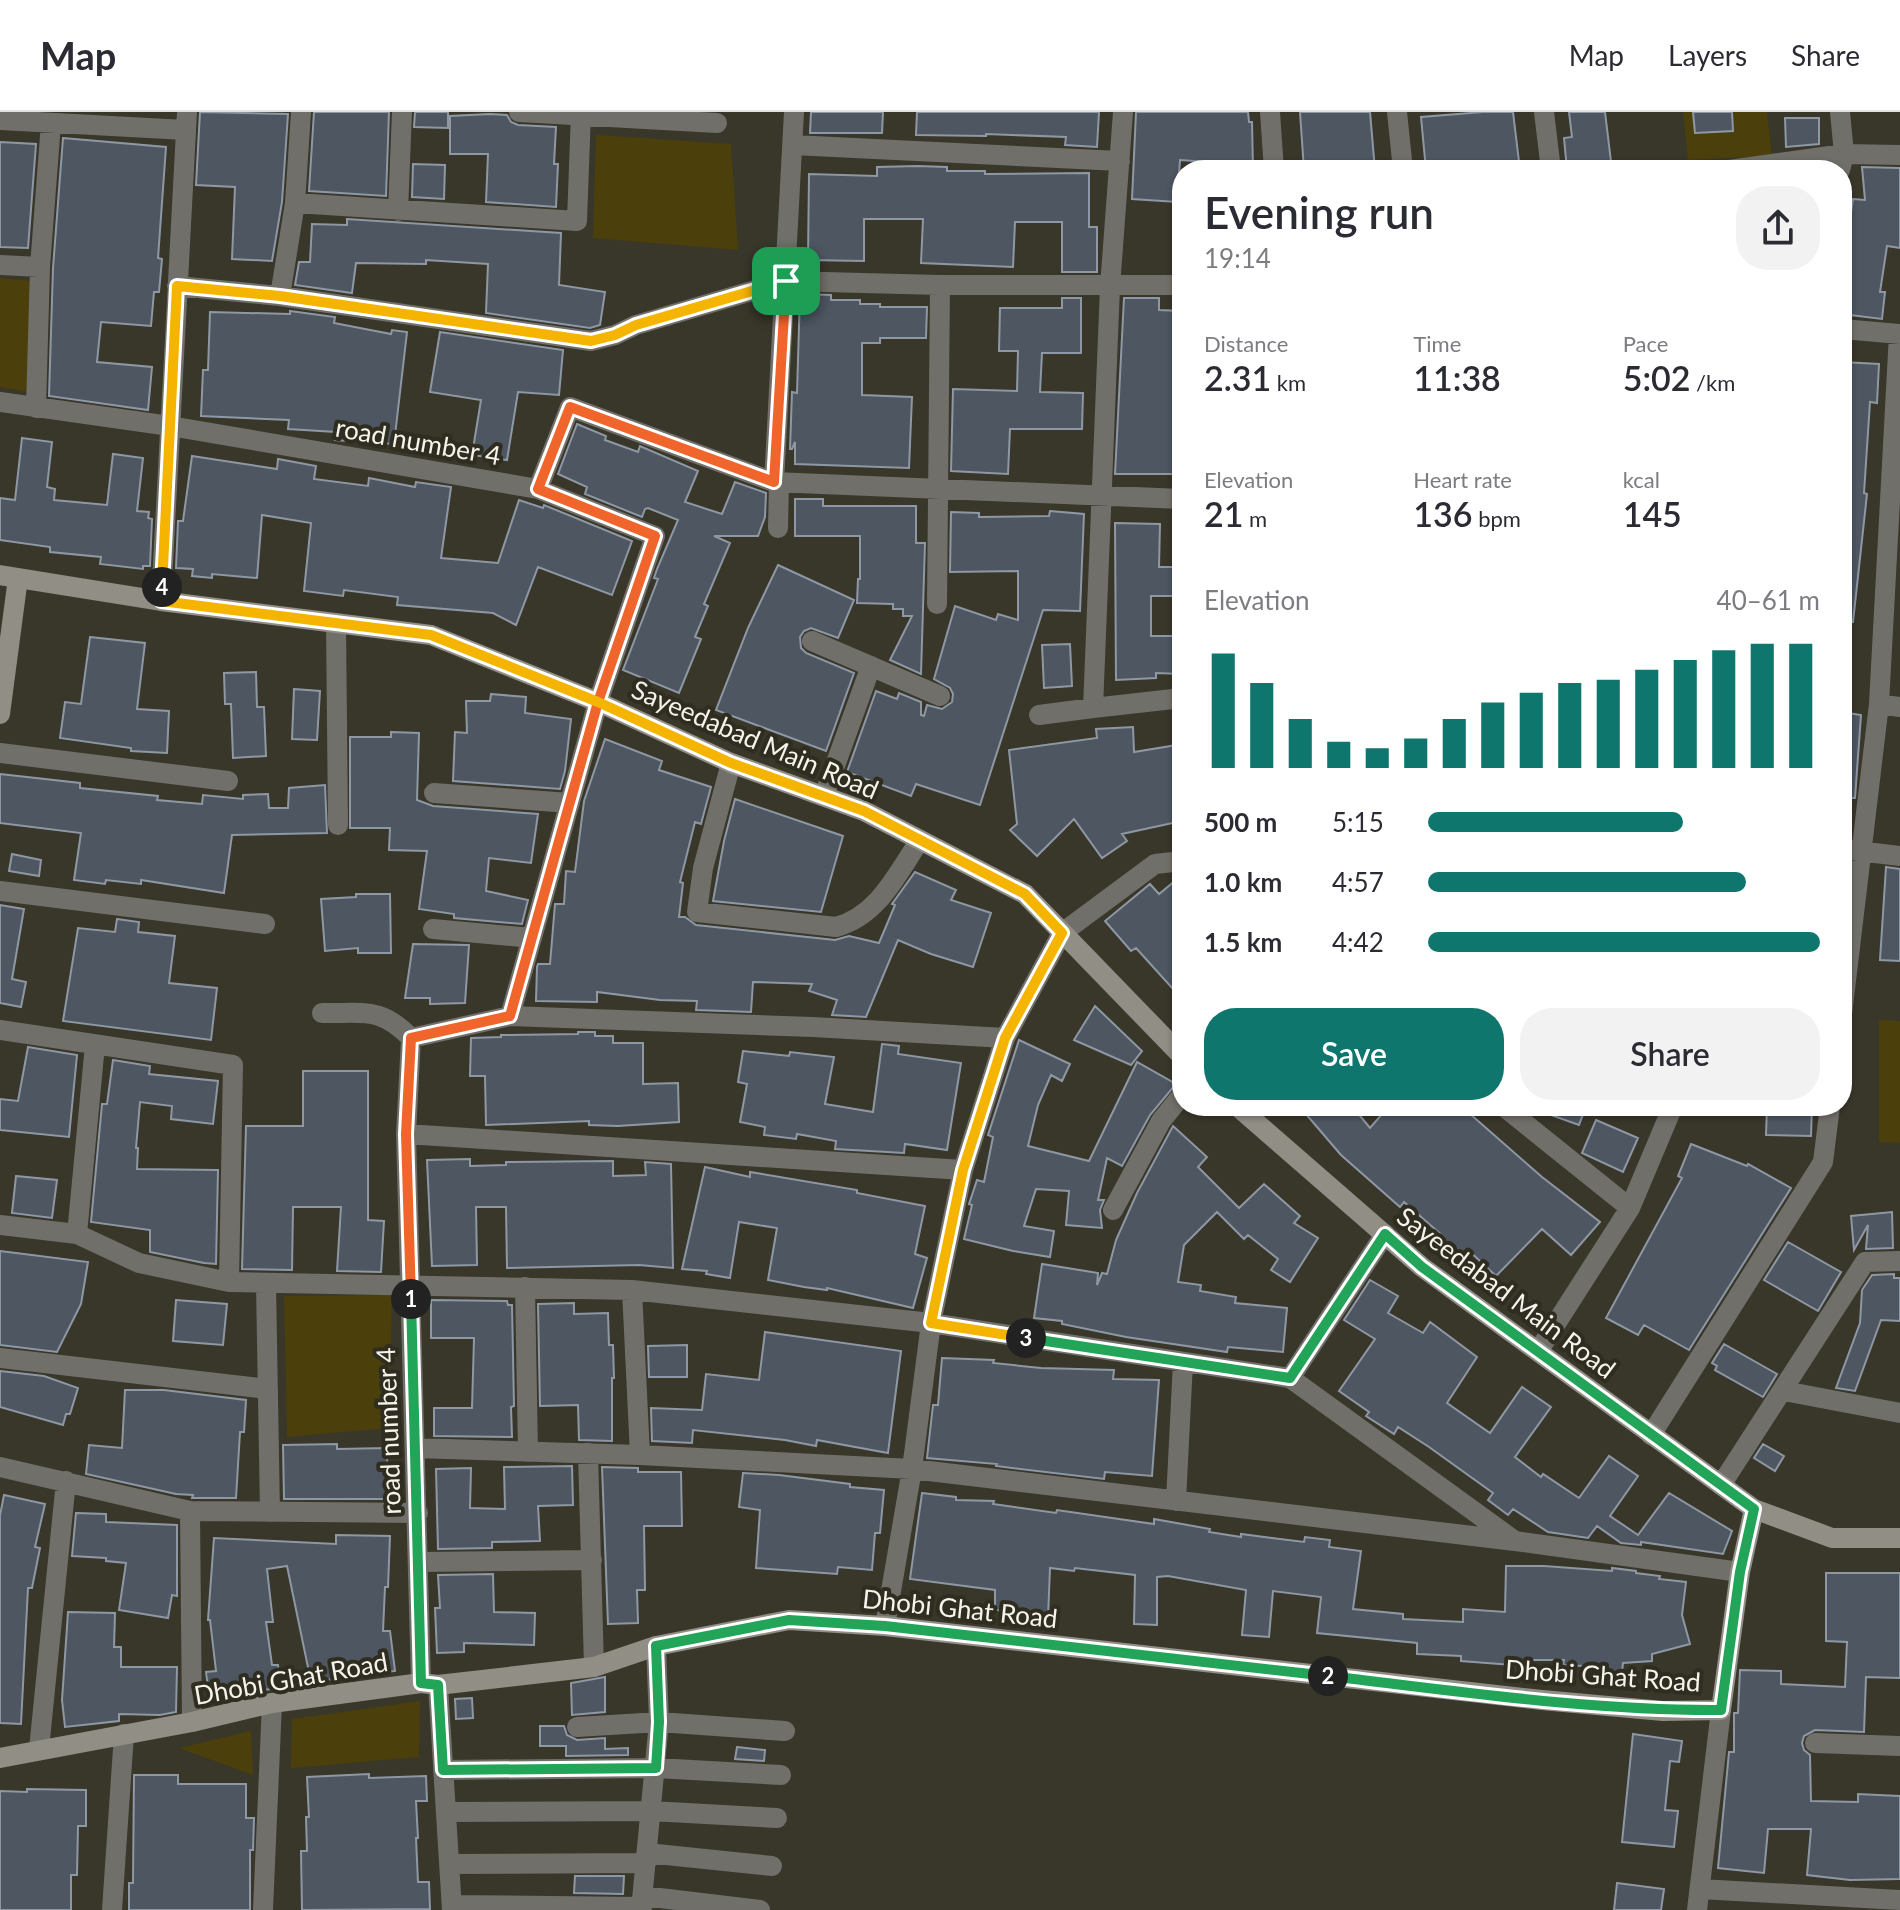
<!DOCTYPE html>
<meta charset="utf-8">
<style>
body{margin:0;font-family:Lato,sans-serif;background:#f2f2f3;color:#2b2b33;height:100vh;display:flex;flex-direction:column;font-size:30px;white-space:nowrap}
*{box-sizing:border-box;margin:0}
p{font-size:26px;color:#7c7c81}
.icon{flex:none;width:44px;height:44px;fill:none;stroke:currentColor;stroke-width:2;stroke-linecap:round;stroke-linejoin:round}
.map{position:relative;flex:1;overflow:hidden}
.side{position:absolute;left:1172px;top:48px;width:680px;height:956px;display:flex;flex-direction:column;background:#fff;border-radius:32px;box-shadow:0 2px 6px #0004}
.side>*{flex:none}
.pin{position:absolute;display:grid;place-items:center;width:68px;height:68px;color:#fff;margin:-34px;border-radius:16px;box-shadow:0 4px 12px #0006}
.km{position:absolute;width:40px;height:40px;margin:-20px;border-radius:50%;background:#222;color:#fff;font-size:22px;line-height:40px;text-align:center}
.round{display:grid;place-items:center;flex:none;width:84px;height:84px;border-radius:32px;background:#f2f2f3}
.summary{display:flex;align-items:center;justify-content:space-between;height:136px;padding:0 32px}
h1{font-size:44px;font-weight:600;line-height:60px}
.stats{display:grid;grid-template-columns:repeat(3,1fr);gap:12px;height:136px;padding:8px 32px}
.stats div{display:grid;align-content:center}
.stats b{font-size:34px;font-weight:600}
.stats small{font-size:22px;font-weight:400}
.stats p{font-size:22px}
.chart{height:224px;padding:16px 32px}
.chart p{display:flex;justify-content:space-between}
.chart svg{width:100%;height:144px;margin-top:8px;stroke:#0f766e;stroke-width:6}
.cta{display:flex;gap:16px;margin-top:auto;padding:16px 32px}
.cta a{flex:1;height:92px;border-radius:32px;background:#0f766e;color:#fff;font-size:32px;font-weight:600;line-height:92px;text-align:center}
.cta a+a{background:#f2f2f3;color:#2b2b33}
ul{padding:0 32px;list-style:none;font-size:26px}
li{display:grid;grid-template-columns:128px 96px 1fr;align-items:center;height:60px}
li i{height:20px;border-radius:10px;background:#0f766e}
header{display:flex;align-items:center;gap:48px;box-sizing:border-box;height:112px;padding:0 40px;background:#fff;border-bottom:2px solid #e1e1e2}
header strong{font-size:38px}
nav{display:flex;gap:44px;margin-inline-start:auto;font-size:28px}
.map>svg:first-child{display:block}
</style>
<header>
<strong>Map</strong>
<nav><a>Map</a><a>Layers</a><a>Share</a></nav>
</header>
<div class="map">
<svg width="1900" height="1798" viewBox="0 0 1900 1798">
<rect width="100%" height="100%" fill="#39362a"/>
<!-- green -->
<path fill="#4b400b" d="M1683 0H1767L1772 44 1688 48Z
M596 23 731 32 738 138 593 126Z
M0 166 43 170 40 282 0 275Z
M1879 908 1900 909V1031L1879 1030Z
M392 1183 389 1316 287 1325 284 1184Z
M420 1589 419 1645 291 1656 292 1607Z
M251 1619 253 1663 179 1636Z"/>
<!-- building -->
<path fill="#4d5661" stroke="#8e98a4" stroke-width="2" d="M200 0 288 2 282 90 272 149 232 147 235 75 196 73Z
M314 0H389L386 84 309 79Z
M415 0H448V16L414 15Z
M811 0H883L882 21H810Z
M917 0H1099L1097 35 1065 33 1066 25 986 22V24L916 23Z
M1136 0H1248L1249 10H1252L1253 58H1223V51L1180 48 1177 90 1132 87Z
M1300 0H1370L1375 58H1304Z
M1483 0H1513L1520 58H1426L1421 5Z
M1569 0H1605L1612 58H1567L1564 26 1572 25Z
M1693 0H1732L1733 19 1695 21Z
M490 2 507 3 511 10 518 13 556 15 554 52H558L556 95 486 90 488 42H450V4Z
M1785 6H1819V32L1786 35Z
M63 26 166 35 158 146 162 147 159 180H154L151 214 101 210 97 250 152 255 148 298 49 284 53 156Z
M0 30 36 32 28 136 0 135Z
M413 52 445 53 444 87 412 85Z
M918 54 947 55V59H985V62L1089 61V115H1097V160H1062V110H1015L1013 155 921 151 923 107H864V149L808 148 809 62 877 64V55Z
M1862 55 1900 56V136L1887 134 1880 180H1885L1882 207 1842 202V159L1853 87 1865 88Z
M347 107 561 121 559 173 605 180 600 213 590 216 486 201 488 152 426 148V152L356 151 352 181 295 173 299 150H310L312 112 347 113Z
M800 182 831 183V188H860V192H880V195H927L926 226H880V231H862V283L912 285 909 356 795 352V330L792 337H790L792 280 797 281Z
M1062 186H1081V241H1042L1040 280 1083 281 1082 317H1010L1008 362 951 359 953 277 1017 279 1018 239H999L1000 196H1062Z
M1124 186H1159V198L1182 199 1180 362H1115Z
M290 199 335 205 334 211 391 222 392 218 407 220 394 332 335 328 336 320 288 317 289 308 201 304 203 258H208L210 200 290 202Z
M440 220 563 238 559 283 518 280 507 348 472 343 481 288 430 280Z
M1842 250 1879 252 1877 291 1870 290 1864 381 1867 382 1853 510H1842Z
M577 312 606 324 605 328 638 340 640 334 698 359 685 390 722 402 735 370 766 381 765 405 758 424H714L730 431 704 492 708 494 695 525 701 527 679 581 623 558 658 467 654 466 657 457 678 408 648 396 645 397 642 405 585 382 587 375 558 362Z
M22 326 52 330 47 375 55 377 54 388 107 393 113 342 143 346 137 399 149 400 148 406 152 407 150 454H143V457L100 452 101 445 50 440V435L0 428V386L15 388Z
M192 344 277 357 278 347 316 354 314 367 368 374 369 366 415 375 416 370 451 375 441 446 498 451 519 388 543 396 544 393 632 429 612 483 538 455 516 513 493 501 397 493 398 485 344 478 343 484 304 479 311 411 262 403 257 466 212 462V466L192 464 193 457 176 456 178 409H183Z
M795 387H823V394H916V431H925L921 562 890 548 912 504H903V497H893V492L857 491 858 467H860V424H795Z
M1050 399 1084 402 1080 499 1043 498 980 693 916 672 911 684 847 660 876 579 897 587 899 581 921 590V603L924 604 927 593 942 597 952 590 953 582 950 576 934 567 955 494 996 508 998 502 1018 508V459L950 460 951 400 979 401V405L1049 404Z
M1115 411 1160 412 1159 455H1182V484H1151V524H1182V562L1156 561V566L1116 568Z
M778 453 854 488 838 526 811 516 804 519 800 525 801 536 806 541 854 561 826 639 716 598 748 516Z
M90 525 145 531 137 597 169 599 167 641 131 639V636L60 626 65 590 81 592Z
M1070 532 1072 574 1044 576 1042 533Z
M256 560 257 595H264L266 644 233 646 231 592H225L224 561Z
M294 577 320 579 317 628 292 627Z
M491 582 526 585 525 601 571 607 565 659 560 677 453 669 455 620 467 621 466 589H490Z
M1842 600 1861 603 1855 686H1842Z
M1133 615 1134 640 1177 633 1182 660V709L1122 722 1127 729 1102 746 1074 707 1037 744 1010 718 1017 712 1009 638 1097 626 1096 617Z
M391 620 419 621 417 688 433 694 538 702 531 751 489 746 486 779 528 788 522 812 454 806V802L419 797 427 739 389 738 390 716H350V625H391Z
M605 627 662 649 659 658 711 675 701 712 695 710 680 770 683 771 679 805H685L696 813 835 828 849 824 879 831 895 793 892 792 915 760 956 778 951 788 991 801 973 855 931 842 898 828 866 905 832 903 837 888 809 879 812 872 753 870 751 900 696 898 697 889 660 888 597 880V890L536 889 537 855 538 852H550L555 792H564L566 759 575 760 584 689Z
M0 662 80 671V676L158 684 157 688 202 692 203 683 243 687V683L268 682 269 696H288L289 676 325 673 327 721 232 723 224 781 141 768V772L106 768 105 772 74 768 81 721 0 711Z
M735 687 843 724 821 800 713 789 724 729Z
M12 742 41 748 39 764 9 759Z
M1886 755 1900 757V849L1880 848Z
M1182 763V887L1136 836 1131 839 1105 809 1150 772 1159 782Z
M356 782H390L391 841H358V836L325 839 321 787 356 785Z
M0 793 24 797 12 867 26 870 21 895 0 891Z
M117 807 139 810 138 820 175 824 169 871 217 876 211 928 63 909 78 816 115 820Z
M413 832 469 833 465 891 430 892V886H405Z
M1095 894 1142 939 1131 953 1074 928Z
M578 920H595V924H613V931H643V972L678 971 679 1010 618 1014 589 1013V1009L486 1013 485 964H470L471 926 501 925V923L578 922Z
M1019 928 1070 952 1062 969 1051 963 1038 993 1028 1034 1089 1049 1137 950 1176 972 1150 1003 1122 1054 1107 1046 1098 1088H1104L1100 1098 1102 1116 1066 1113 1069 1079 1036 1077 1024 1114 1054 1119 1050 1145 1013 1139 964 1127 972 1093 969 1092 977 1068 984 1070 993 1025 988 1023Z
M882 932 899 934 898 942 961 951 947 1038 905 1032 904 1041 835 1037 836 1029 797 1022 796 1027 764 1023 765 1015 740 1010 747 972 738 970 743 939 789 944 790 940 834 945 825 992 873 1000Z
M28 935 77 943 69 1025 0 1018V987L18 989Z
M113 948 150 954 149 962 218 969 213 1012 171 1007 172 994 140 990 136 1036H138L137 1057 218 1058 216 1152 204 1151 150 1140V1118L91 1110 102 992H107Z
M303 959H368V1108L384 1109 381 1160 337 1159 341 1095H293L292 1158 242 1157 246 1014H303Z
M1299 994H1352L1370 1016 1389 994H1461L1542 1065 1600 1110 1571 1143 1542 1117 1496 1164 1467 1137 1463 1142 1442 1127 1444 1125 1404 1090 1400 1095 1341 1043Z
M1532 994H1586L1579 1013 1531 996Z
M1767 994H1812L1811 1024 1766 1023Z
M1596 1008 1638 1026 1623 1060 1582 1041Z
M1173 1014 1207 1045 1198 1055 1239 1096 1264 1072 1300 1104 1294 1111 1318 1126 1290 1170 1271 1158 1278 1147 1248 1123 1244 1127 1217 1100 1184 1133 1178 1170 1201 1173 1200 1179 1236 1185 1235 1191 1287 1196 1283 1240 1228 1235 1227 1240 1126 1225 1062 1212V1209L1034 1206 1042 1152 1098 1161 1097 1173 1102 1161 1107 1162 1116 1128 1137 1081Z
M1691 1032 1747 1054 1748 1052 1791 1076 1689 1238 1644 1213 1638 1223 1606 1206 1682 1066 1678 1064Z
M470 1047V1054L506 1053V1050L613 1049V1064L646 1063 645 1050 671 1052 673 1156 639 1153 507 1156 506 1095H476L477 1153 432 1154 427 1048Z
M705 1055 750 1065V1060L857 1078V1081L925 1094 915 1142 927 1146 913 1196 827 1176V1178L804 1175 768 1168 777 1116 739 1110 730 1166 706 1162 707 1159 682 1157Z
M16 1064 57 1068 52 1106 12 1101Z
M1892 1100 1893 1136 1866 1137 1868 1113 1854 1138 1851 1104Z
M1788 1130 1841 1160 1818 1199 1764 1168Z
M0 1139 88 1150 81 1192 57 1240 0 1233Z
M1894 1162V1166H1900V1209L1881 1208 1855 1279 1836 1276 1860 1211 1862 1178 1872 1163Z
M1370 1168 1398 1184 1388 1201 1423 1221 1430 1210 1477 1245 1447 1291 1490 1321 1522 1275 1551 1295 1515 1345 1541 1365 1543 1362 1579 1386 1609 1344 1638 1364 1610 1404 1638 1423 1669 1381 1732 1419 1723 1442 1641 1430V1433L1621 1431 1597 1414 1588 1426 1548 1420 1513 1397 1508 1403 1488 1388 1493 1381 1429 1335 1398 1315 1394 1322 1366 1304 1369 1300 1339 1279 1375 1227 1344 1208Z
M176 1188 227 1192 223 1233 173 1229Z
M431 1188 507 1189 508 1193H512L514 1294 511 1295 512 1325 434 1324V1296H472L474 1226H431Z
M574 1191V1202L608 1201 609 1233H613L614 1266H612V1329L579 1328 578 1293 540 1294 538 1192Z
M765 1220 901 1239 888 1341 817 1328 816 1334 785 1328 693 1318 692 1331 652 1329 651 1296 702 1298 706 1262 759 1268Z
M1724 1232 1777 1262 1763 1285 1715 1258 1717 1254 1712 1251Z
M687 1233V1265H649L648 1234Z
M942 1246 994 1248 993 1251 1041 1256 1114 1258 1113 1267 1159 1268 1152 1364 1105 1360 1104 1367 996 1354 997 1352 927 1346 933 1293H938Z
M0 1259 44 1264 78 1276 70 1302H66L63 1313 0 1295Z
M125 1278H164L246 1288 244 1320H240L236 1386H192L193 1383 176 1382 86 1362 89 1333 122 1336Z
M337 1332V1337L387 1336 388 1387H284L283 1333Z
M1763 1332 1784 1344 1775 1359 1754 1346Z
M572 1354 573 1393 538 1394 540 1429 492 1430V1436L438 1437 436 1357 471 1356 470 1396 505 1397 504 1355Z
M602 1355 638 1356V1360H681L682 1414H644L645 1478H637L638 1511 608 1512Z
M743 1361 779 1363 850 1372V1375L884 1378 880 1421H875L872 1458 838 1455 837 1462 756 1456 760 1398 739 1395Z
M922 1381 956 1385V1388L994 1389 993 1392 1056 1401 1057 1398 1154 1412V1407L1210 1417 1209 1420 1241 1425V1422L1304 1430 1305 1425 1330 1428 1329 1435 1361 1439 1353 1497 1403 1502V1507L1463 1510V1497L1505 1500 1506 1454H1544L1612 1459V1456L1636 1459V1461L1660 1464 1659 1467 1686 1470 1682 1503 1690 1532 1652 1542V1549L1623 1551 1622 1560 1583 1557V1554L1563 1553 1564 1548H1528L1527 1554 1461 1549V1544L1417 1542V1531L1317 1521 1321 1485 1273 1479 1269 1525 1242 1523 1246 1478 1168 1464 1157 1465V1513L1134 1512 1135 1463 1075 1456 1074 1459 1050 1456 1048 1506 1010 1505 1011 1499 995 1498V1478L910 1467Z
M4 1383 45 1392 35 1435 40 1436 32 1476H28L21 1612 0 1611V1403Z
M76 1401 106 1402V1410L177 1413V1484L172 1483 168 1506 119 1498 126 1451 106 1449V1446L72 1444Z
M336 1423 390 1424 388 1475H385L383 1519H390L395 1559 311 1570 287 1454 267 1457 273 1510H266L272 1553H278L280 1576 209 1584 206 1560 216 1559 210 1508H208L214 1426 336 1432Z
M1826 1461H1900V1566L1866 1565 1864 1620 1815 1618 1804 1624 1802 1631 1804 1638 1810 1643 1811 1689 1858 1690V1682L1900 1684V1767L1850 1768 1807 1763 1811 1717H1768L1764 1761 1718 1756 1729 1640H1734V1601H1738L1740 1558 1781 1559V1572L1845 1575 1847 1530 1826 1529Z
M493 1462 494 1500 535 1501 534 1533 464 1531V1540L437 1541 435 1496H440L438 1463Z
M68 1500 115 1501 114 1535H121V1555H177L176 1600 160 1603 119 1602V1609L65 1615 62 1588Z
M605 1565V1600L572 1603 571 1571Z
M472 1586 473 1606 456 1607 455 1587Z
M540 1614H564L567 1623 577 1628 605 1626V1637L628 1636V1643L566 1644V1634H540Z
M1633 1622 1682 1629 1679 1650 1670 1649 1665 1698 1678 1699 1674 1735 1622 1730Z
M737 1635 765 1638 764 1649 735 1647Z
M369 1662V1666L426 1664 427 1689H416L418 1726H416L418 1770H429L430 1797 302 1798 301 1739H307L306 1705H309L307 1665Z
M134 1663H178V1672H246V1706H254L253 1738H250V1798H129V1771H133Z
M27 1677 86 1678V1714H78L77 1763H71V1798H0V1679L27 1680Z
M575 1764H624L623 1782 574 1781Z
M1617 1771 1664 1777 1661 1798H1614Z"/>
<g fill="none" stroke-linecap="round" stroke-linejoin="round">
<!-- street -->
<path stroke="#706f69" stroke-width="20" d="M519 0 717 11
M1123 0 1110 175 1093 596 1182 586
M1270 0 1274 58
M1397 0 1403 58
M1544 0 1551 58
M0 8 186 18
M793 33 1120 49
M1729 58 1844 42 1900 43
M1840 58 1844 42 1840 0
M295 91 577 109 581 0
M398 99 402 0
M0 153 40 155 51 11
M177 174 280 184 591 229 615 223 636 213 786 169 940 173H1182
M280 184 295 91 301 0
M1842 217 1900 222
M0 290 170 314 538 377 655 424 598 590 510 904 411 926 406 1022 421 1571
M36 296 40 155
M774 370 794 0
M538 377 570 295 774 370 1182 387
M778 416 779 370
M161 489 187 0
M937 492 940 173
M336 511 338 713
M812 529 940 584
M1879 592 1900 595
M1039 603 1093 596
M0 641 228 669
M731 651 703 756 697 800 836 815C878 804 897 762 920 728
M434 681 570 691
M824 684 871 554
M1842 737 1900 744
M0 779 265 812
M433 817 532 826
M322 901C364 902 380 894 411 926
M1842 902 1879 592 1899 222
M510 904 813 915 1005 926
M0 918 233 953 229 1170
M1503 994 1630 1096
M406 1022 963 1058
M1113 1098 1161 1009 1182 983
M0 1113 77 1122 139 1151 229 1170 632 1178 931 1211 1290 1266 1515 1429
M77 1122 95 933
M266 1172 270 1400
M525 1175 528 1340
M632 1178 640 1343
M1539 1238 1630 1096 1673 994
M0 1246 268 1277
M1290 1266 1385 1122
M1784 1279 1900 1301
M1651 1323 1823 1050 1830 994
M415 1336 640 1343 912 1357 1515 1429 1740 1460
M588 1341 594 1555
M0 1355 190 1399 418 1401
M1721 1373 1865 1150 1900 1149
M1176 1389 1183 1250
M190 1399 192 1610
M419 1450 592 1448
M885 1514 912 1357 931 1211 963 1058 1005 926 1062 821 1155 752 1182 749
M438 1573 452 1798
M577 1615 659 1610 785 1619
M1815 1631 1900 1634
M39 1637 66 1369
M443 1658 656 1656 781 1663
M446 1700 651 1699 777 1706
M647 1741 772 1754
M449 1752 646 1751
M1700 1777 1900 1788
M643 1784 760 1798
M452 1793 642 1795
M112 1798 124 1622
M263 1798 272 1591
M641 1798 659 1610 656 1534
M1697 1798 1721 1598"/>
<!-- secondary -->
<path stroke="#908e85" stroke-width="20" d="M0 463 161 489 431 523 598 590 731 651 864 699 1025 782 1182 944
M0 602 18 466
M1237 994 1422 1155 1754 1397 1832 1426H1900
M0 1646 192 1610 272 1591 421 1571 438 1573 594 1555 656 1534 789 1508 885 1514 1542 1588 1663 1599 1721 1598 1740 1460 1754 1397"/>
</g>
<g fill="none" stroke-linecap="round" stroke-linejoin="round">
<defs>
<path id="split-1" d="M411 1187 406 1022 411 926 510 904 598 590 655 424 538 377 570 295 774 370 786 169"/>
<path id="split-2" d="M411 1187 421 1571 438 1573 443 1658 656 1656 659 1610 656 1534 789 1508 885 1514 1328 1564"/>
<path id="split-3" d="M1026 1226 1290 1266 1385 1122 1422 1155 1754 1397 1740 1460 1721 1598C1590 1599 1458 1579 1328 1564"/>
<path id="split-4" d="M162 475 161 489 431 523 598 590 731 651 864 699 1025 782 1062 821 1005 926 963 1058 931 1211 1026 1226"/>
<path id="split-5" d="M162 475 177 174 280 184 591 229 615 223 636 213 786 169"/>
</defs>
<!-- split-1 casing -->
<use href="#split-1" stroke="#fff" stroke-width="16"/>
<!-- split-2 casing -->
<use href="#split-2" stroke="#fff" stroke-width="16"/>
<!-- split-3 casing -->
<use href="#split-3" stroke="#fff" stroke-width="16"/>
<!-- split-4 casing -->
<use href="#split-4" stroke="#fff" stroke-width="16"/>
<!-- split-5 casing -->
<use href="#split-5" stroke="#fff" stroke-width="16"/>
<!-- split-1 -->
<use href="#split-1" stroke="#f0652b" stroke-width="10"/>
<!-- split-2 -->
<use href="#split-2" stroke="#22a559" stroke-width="10"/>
<!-- split-3 -->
<use href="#split-3" stroke="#22a559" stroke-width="10"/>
<!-- split-4 -->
<use href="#split-4" stroke="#f5b400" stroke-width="10"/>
<!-- split-5 -->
<use href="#split-5" stroke="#f5b400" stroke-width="10"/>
</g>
<g text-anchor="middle" stroke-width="8" stroke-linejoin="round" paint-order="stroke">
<!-- street labels -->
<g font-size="26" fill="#f5f3eb" stroke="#2f2c20">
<text transform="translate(418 330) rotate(10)" y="9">road number 4</text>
<text transform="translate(755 628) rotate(23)" y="9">Sayeedabad Main Road</text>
<text transform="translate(1506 1181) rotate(37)" y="9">Sayeedabad Main Road</text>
<text transform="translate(389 1319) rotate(-92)" y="9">road number 4</text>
<text transform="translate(960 1497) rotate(6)" y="9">Dhobi Ghat Road</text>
<text transform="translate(1603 1564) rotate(4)" y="9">Dhobi Ghat Road</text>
<text transform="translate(291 1567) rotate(-10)" y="9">Dhobi Ghat Road</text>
</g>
</g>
</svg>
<div class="pin" style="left:786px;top:169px;background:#1e9e55"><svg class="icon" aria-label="arrive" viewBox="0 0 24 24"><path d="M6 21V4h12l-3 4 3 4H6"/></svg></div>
<b class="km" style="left:411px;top:1187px">1</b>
<b class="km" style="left:1328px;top:1564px">2</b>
<b class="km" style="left:1026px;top:1226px">3</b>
<b class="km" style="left:162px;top:475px">4</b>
<section class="side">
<div class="summary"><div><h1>Evening run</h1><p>19:14</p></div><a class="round"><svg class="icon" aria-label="share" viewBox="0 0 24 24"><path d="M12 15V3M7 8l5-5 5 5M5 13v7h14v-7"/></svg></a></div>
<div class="stats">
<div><p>Distance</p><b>2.31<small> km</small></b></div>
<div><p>Time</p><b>11:38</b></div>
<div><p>Pace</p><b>5:02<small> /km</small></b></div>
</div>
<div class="stats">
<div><p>Elevation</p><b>21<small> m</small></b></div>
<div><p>Heart rate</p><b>136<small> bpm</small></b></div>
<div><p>kcal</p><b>145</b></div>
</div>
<div class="chart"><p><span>Elevation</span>40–61 m</p>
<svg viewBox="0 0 160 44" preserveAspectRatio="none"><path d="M5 44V9M15 44V18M25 44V29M35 44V36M45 44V38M55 44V35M65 44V29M75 44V24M85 44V21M95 44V18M105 44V17M115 44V14M125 44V11M135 44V8M145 44V6M155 44V6"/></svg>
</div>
<ul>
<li><b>500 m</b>5:15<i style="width:65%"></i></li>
<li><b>1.0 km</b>4:57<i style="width:81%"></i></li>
<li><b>1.5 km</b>4:42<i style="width:100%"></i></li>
</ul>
<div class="cta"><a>Save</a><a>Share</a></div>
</section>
</div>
